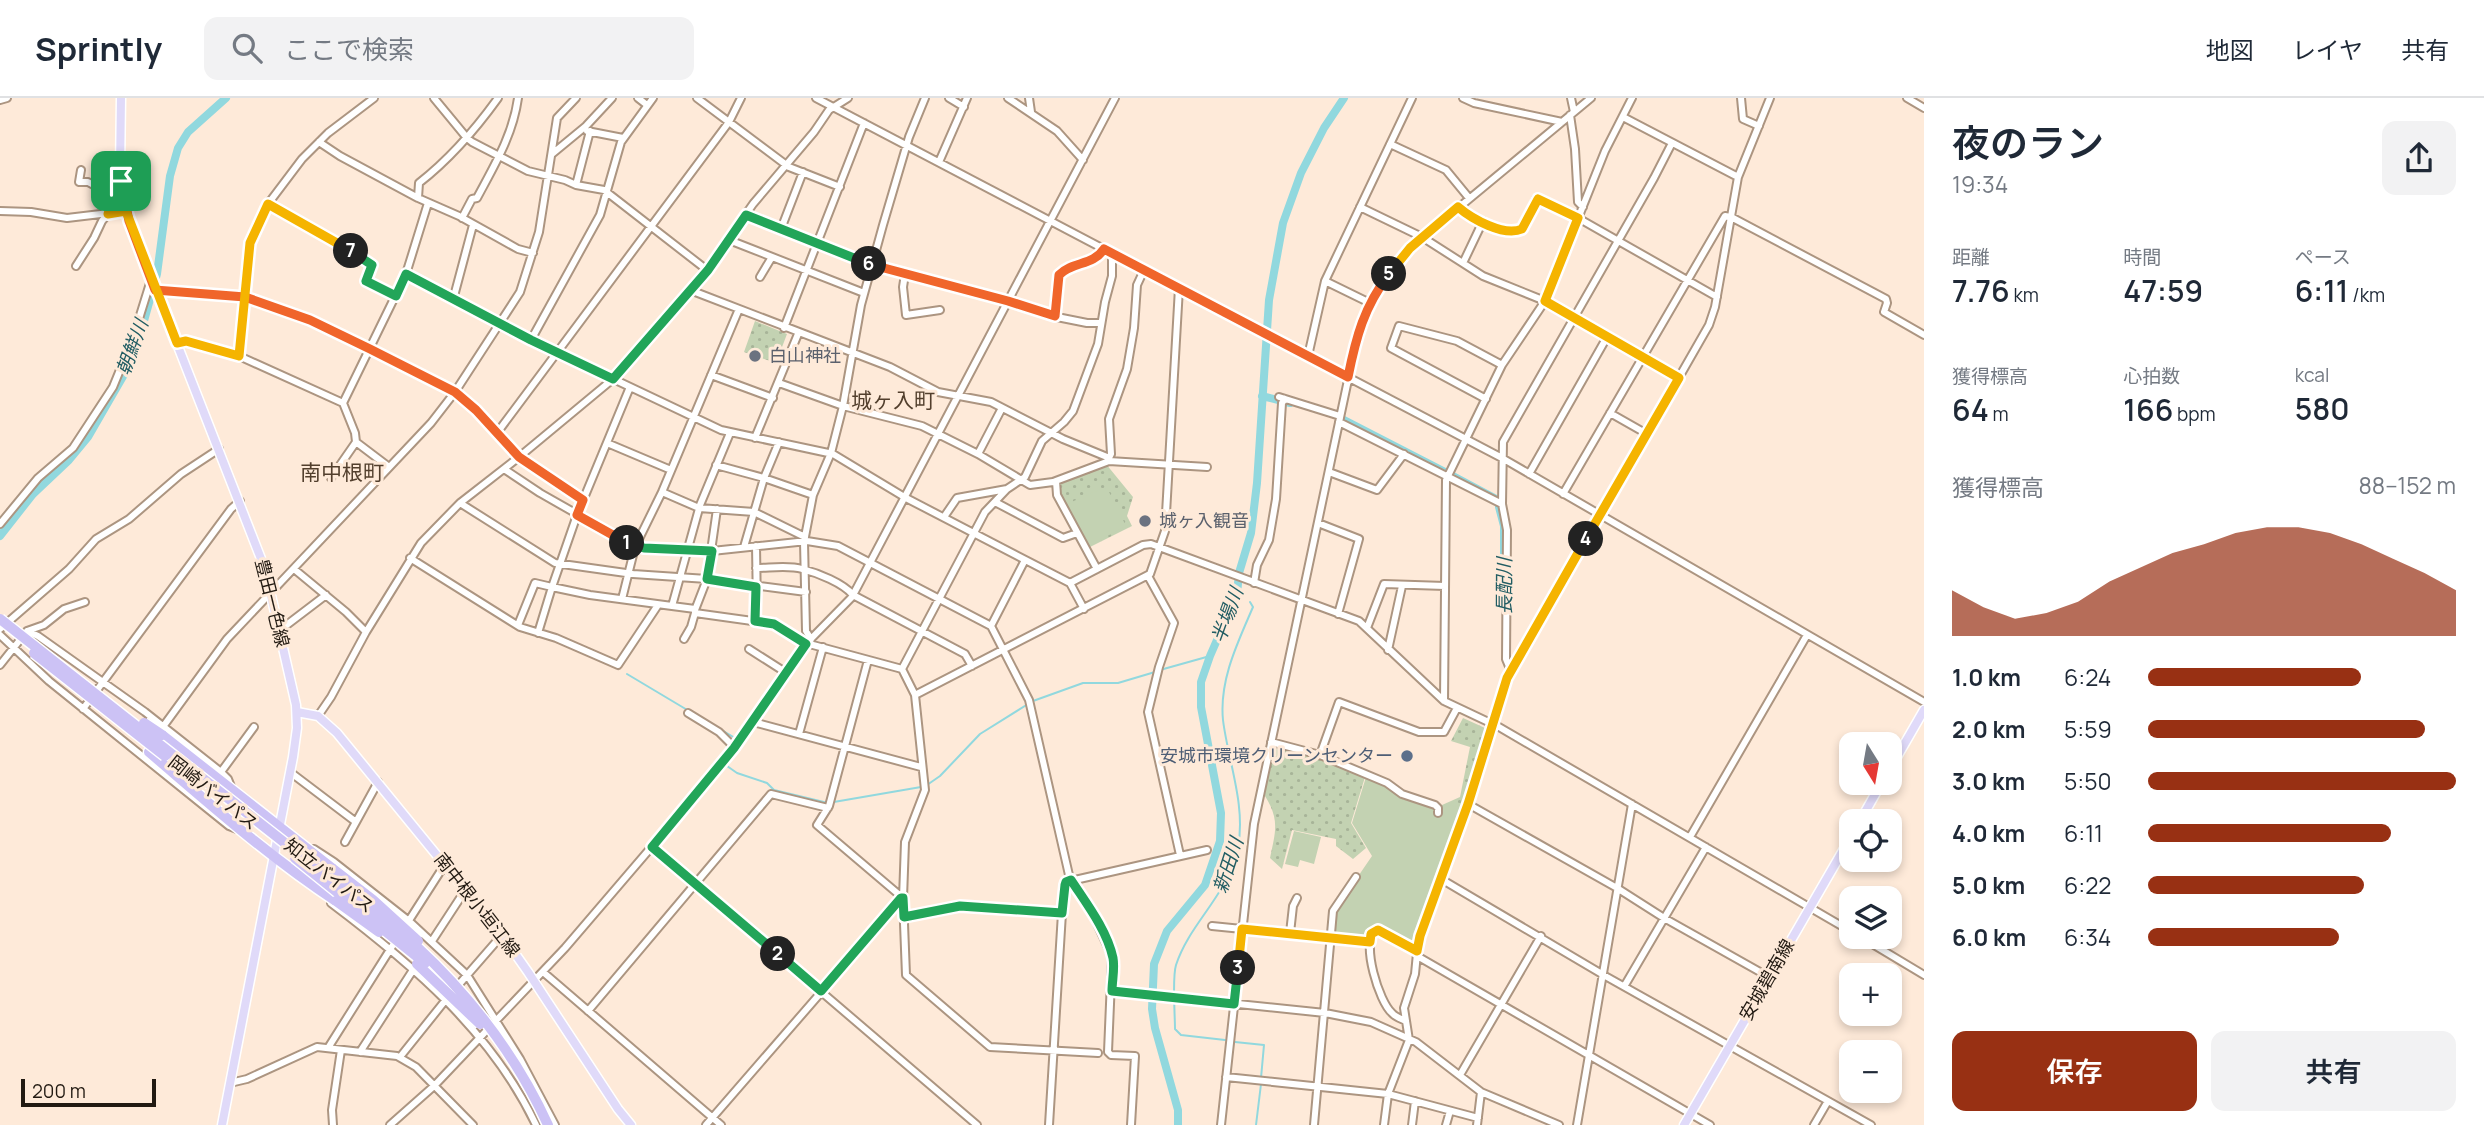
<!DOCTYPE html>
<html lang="ja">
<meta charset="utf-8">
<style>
body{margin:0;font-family:Manrope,"Noto Sans JP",sans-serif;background:#f2f2f3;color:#1f2937;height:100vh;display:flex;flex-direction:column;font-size:26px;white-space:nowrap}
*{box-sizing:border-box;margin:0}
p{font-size:23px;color:#747a83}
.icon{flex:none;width:38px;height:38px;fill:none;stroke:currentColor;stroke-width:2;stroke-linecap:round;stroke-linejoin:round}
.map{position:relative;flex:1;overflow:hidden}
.details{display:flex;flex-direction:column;background:#fff;width:560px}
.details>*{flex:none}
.needle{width:46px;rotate:169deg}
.controls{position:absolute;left:1839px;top:634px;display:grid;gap:14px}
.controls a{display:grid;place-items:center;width:63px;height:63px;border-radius:14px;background:#fff;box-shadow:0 4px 10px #0003;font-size:35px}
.scale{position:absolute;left:21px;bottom:18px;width:135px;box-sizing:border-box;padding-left:7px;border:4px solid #221a12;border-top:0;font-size:19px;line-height:24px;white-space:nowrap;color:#221a12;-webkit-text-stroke:5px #feead9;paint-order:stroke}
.pin{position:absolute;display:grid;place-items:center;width:60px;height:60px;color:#fff;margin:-30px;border-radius:14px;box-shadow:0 4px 10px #0006}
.km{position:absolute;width:35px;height:35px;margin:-18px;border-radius:50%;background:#222;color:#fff;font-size:19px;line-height:35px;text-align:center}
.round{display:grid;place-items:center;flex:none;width:74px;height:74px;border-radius:14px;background:#f2f2f3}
.overview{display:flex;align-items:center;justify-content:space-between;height:119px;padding:0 28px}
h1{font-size:38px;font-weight:600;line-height:52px}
.metrics{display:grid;grid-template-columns:repeat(3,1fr);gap:10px;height:119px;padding:7px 28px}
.metrics div{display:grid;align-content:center}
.metrics b{font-size:30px;font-weight:600}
.metrics small{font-size:19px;font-weight:400}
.metrics p{font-size:19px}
.chart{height:196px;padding:14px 28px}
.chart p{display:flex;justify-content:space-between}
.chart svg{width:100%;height:126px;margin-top:7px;fill:#983013;opacity:.7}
.cta{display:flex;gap:14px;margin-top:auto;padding:14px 28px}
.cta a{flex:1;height:80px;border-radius:14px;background:#983013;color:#fff;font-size:28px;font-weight:600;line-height:80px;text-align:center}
.cta a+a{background:#f2f2f3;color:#1f2937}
ul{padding:0 28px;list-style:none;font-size:23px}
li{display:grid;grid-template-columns:112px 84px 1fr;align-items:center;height:52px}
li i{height:18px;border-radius:9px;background:#983013}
header{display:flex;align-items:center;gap:42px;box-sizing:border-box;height:98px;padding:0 35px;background:#fff;border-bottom:2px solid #e0e1e3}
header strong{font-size:33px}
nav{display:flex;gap:38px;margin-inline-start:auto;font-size:24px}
.search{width:490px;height:63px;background:#f2f2f3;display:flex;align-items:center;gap:18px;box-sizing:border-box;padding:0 24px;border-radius:14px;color:#747a83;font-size:26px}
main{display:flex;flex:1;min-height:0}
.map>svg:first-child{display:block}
</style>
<header>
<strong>Sprintly</strong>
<div class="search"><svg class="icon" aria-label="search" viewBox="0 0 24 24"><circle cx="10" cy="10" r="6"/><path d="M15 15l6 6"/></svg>ここで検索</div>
<nav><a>地図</a><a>レイヤ</a><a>共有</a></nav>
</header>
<main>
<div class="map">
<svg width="1924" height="1027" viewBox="0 0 1924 1027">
<defs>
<pattern id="park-dots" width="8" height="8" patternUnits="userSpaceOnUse" patternTransform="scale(1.75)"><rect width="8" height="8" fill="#c3d2b2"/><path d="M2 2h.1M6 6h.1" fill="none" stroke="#a7b498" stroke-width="1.8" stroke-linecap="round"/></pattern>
</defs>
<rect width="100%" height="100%" fill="#feead9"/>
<!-- park -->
<path fill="url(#park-dots)" d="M755 223 787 236 776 265 744 254Z
M1106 366 1133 399 1127 418 1132 428 1088 450 1058 394 1059 384Z
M1463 620 1485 630 1487 635 1464 710 1434 738 1442 707 1460 699 1470 649 1451 643Z
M1275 647 1315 659 1365 679 1351 725 1366 750 1353 761 1336 748V741L1292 732 1282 771 1270 760C1276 732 1280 720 1263 695Z"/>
<!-- pitch -->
<path fill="#c3d2b2" d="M1103 390 1108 392 1126 428 1089 448 1067 406Z
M1366 679 1404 699 1435 710 1442 707 1464 709 1416 848 1374 827 1363 839 1334 835 1335 812 1372 758 1352 725Z
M1294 733 1321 739 1314 766 1300 762 1298 769 1285 766Z"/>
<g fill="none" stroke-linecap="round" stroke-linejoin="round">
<!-- stream -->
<path stroke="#91d8de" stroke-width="2" d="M1237 496 1240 498
M1160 572 1210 558
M627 576 689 613
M1033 603 1083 585H1118L1155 574
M715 628 735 640
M742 644 727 668 737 675 767 685 774 692 828 705 921 689
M927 687 940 678 980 636 1028 606
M1225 942 1181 937 1175 931C1175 916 1172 880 1176 867 1190 824 1228 798 1238 749 1246 707 1228 663 1223 622 1219 582 1238 544 1253 509L1250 504
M1235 944 1264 947 1261 980
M1256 1027 1261 986"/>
<!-- river -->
<path stroke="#91d8de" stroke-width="8" d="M1262 298 1290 305
M1344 322 1445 374
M1451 377 1498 402
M1499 409 1504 428V459
M0 438 33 396 69 362 88 339 125 275 139 241 157 176 170 78 178 50 188 34 226 0
M1178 1027V1012L1155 930 1152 911 1154 866 1167 833 1205 787 1220 743 1221 715 1201 609V584L1210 558 1237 496 1239 475 1251 435 1257 385 1269 202 1283 125 1301 75 1324 30 1344 0"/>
<defs>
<path id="minor" d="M434 0 467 40 472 44 528 73 565 82 576 87 604 92 707 172
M638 0 647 7
M697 0 789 69 840 89
M816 0 1502 360 1924 604
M949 0 964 9
M1008 0 1057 33 1083 62
M1029 0 1031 14
M1463 0 1474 5 1562 24
M1571 0 1574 14
M1741 0 1743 21 1759 28
M1907 0 1924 10
M0 2 7 0
M1570 17 1575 51 1578 104 1583 109
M1623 19 1738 79
M587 33 623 40
M319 44 340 58 418 100 459 118 518 151 533 155
M1390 46 1446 72 1469 100
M552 56 586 28 612 0
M939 64 967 0
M81 72 79 84H88L97 89 109 85H120
M576 87 590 33
M418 100 419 85C451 60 475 32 498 0
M268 106 371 165 372 168 365 182 396 198
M1360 109 1422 139 1483 178 1545 203 1679 280
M1458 109C1471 121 1505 139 1522 131L1536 101H1539L1578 120 1717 199
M0 113 31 114 67 120 126 113
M746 117 872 167 1008 203 1052 218 1087 225H1101
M462 120 472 101 477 100C494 68 513 37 518 0
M781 131 803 74
M729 142 864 195
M1463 165 1483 123
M76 168 94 140 102 123 111 112 114 95 121 83
M406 176 531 242 721 332 833 356 906 400 1070 485 1084 511
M905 176 903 189 906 217 940 212
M760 179 772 159
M1325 183 1370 205
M155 192 245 199 310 222 370 251 455 294 476 312 519 359 583 402
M690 192 890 269 938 294 991 304 1063 341 1107 359 1109 363
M453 202 473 127
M1054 218 1059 177C1072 163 1093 168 1104 151
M784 230 864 25
M531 242 600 117 621 44 653 0
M177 245 186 243 239 258 343 305 355 335 356 344 331 380
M239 258 250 145 268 106 302 61 328 35 374 0
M1308 258 1325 183 1412 0
M711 277 773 300
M779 285 843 308 922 328 978 356 1030 387 1053 384 1109 363 1207 369
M630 289 577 417 552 489 590 497 672 508 700 407 730 335
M1279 299 1340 318
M1486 301 1391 250 1399 228 1457 243 1502 267
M343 305 406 176 428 105
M1610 315 1647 336
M1339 324 1502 406
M497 335 729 24 741 0
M755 340 798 236
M356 344 389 369
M607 345 671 372
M978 356 1002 310
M1109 360 1111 356 1109 321 1127 271 1134 230 1137 187 1144 172
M716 367 764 380 813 397
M504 371 540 395 635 449 712 453 807 443 838 448 991 528 1029 602 1069 777 1093 817 1112 858 1108 954 1111 957 1135 958 1131 1027
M1329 374 1377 392 1404 356
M1529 376 1607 239
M1056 383 1057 397 1097 471
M662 394 699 410 754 414 805 439
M1563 396 1725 118 1731 119 1886 201 1887 205 1884 214 1924 237
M995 404 1063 440 1077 435
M460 405 555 465 633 476 707 481 806 494
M944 419 957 400 1007 391
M1318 425 1359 441 1338 516
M0 426 38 380 73 350 113 289 133 240 151 182
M744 449 764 380 779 344
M410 460 520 529 556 540 618 567 658 507
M756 470C770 470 789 467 802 471 818 475 843 485 853 497L965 556 972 568
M294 471 346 514 366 534
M1148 478 1174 525 1159 569 1148 614 1180 757
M1070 485 1143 447 1151 446 1359 523 1444 603 1499 629 1852 834
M1254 485 1257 467 1269 442 1276 401 1282 305 1285 301
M622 501 635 449 662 394 739 211
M672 508 695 511V515L774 526 806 546
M695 512 707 481 717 411
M755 523 757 510 756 448
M518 527 535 485 552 489 538 535
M991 528 1025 462
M1367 530 1384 486 1445 488
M0 531 69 471 96 441 129 421 181 376 219 351
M280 532 326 497
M27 533 38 538 145 614 221 674 228 681 232 691
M0 537 49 583 229 728 237 731
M684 541 691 529 695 515
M811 541 806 533 804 444 813 397 831 355 843 308 861 207 883 127 909 39 925 0
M808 543 813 547 902 571 915 597 925 692 905 744 903 800 906 877 990 949 1098 955
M749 551 785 574
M1388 552 1402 488
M868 562 829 708 817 727 903 800
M0 567 27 533 44 527 64 511 85 504
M902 571 985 414 1007 391 1025 379 1042 343 1064 324 1073 313 1098 246 1105 204 1112 178V155
M1511 573 1506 561 1507 432 1502 406 1503 344 1654 80 1672 45
M915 597 1150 476 1165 433 1179 190
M1444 603 1446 382 1502 267 1545 203 1605 53 1632 0
M83 611 231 411 240 403
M688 615 719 634 735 650
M318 618 331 599 366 534 421 445 460 405 519 359 613 281 707 172 753 106 814 34 829 12 848 0
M753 624 921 669
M799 636 823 549
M157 637 227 541 431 325 455 294 520 194 539 134 557 20 576 0
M1271 644 1320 657 1387 685 1402 696 1435 707 1438 710V715
M1320 657 1339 604 1419 634H1444L1457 610
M221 674 254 629
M290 674 356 724
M1468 706 1617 790 1664 820 1769 879
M1690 739 1807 537
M345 744 378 684
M652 749 977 1027
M314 751 334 764 409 823 467 877 520 961 555 1027
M1441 781 1607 879 1871 1027
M331 805C412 866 492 934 536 1027
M904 819 960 808 1062 815
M408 824 440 774 447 769
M1212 828 1370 844
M1290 835 1293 808 1297 800
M1859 838 1924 877
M432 843 466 791
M1417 858 1710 1027
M543 874 721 1027
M1625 887 1706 749
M455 891 502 837
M1112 893 1325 915 1371 924 1416 944 1481 994 1559 1027
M588 913 771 696 828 710
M1406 923C1402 921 1395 919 1392 915 1379 904 1361 845 1375 833H1380L1417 853
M328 950 398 839
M360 954 413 872
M400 959 448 899
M1460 977 1541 838
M1226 979 1388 996 1478 1020
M230 985 247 981 317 949 397 958 416 969 473 1027
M333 1027 332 1012 341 952
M390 1027 434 988 565 850 720 669 801 551 852 499 1115 0
M706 1027 903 800
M1049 1027 1062 815 1066 784 1207 752
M1221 1027 1254 726 1359 230 1383 183 1410 150 1591 0
M1314 1027 1333 813 1356 779
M1384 1027 1388 996 1409 942 1404 910 1415 876 1418 845 1468 706 1507 580 1709 227 1715 209 1738 79 1770 0
M1412 1027 1415 1003
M1446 1027 1450 1013
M1477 1027 1481 994
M1577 1027 1632 706
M1814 1027 1828 1003"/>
<path id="major" d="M121 0 120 72 129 123 265 471 296 607 297 630 293 659 222 1027
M297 614 318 618 337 635 502 837 528 874 618 1011 631 1027
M1890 671 1924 612
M1860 723 1882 684
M1684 1027 1852 737"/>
<path id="highway" d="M162 637 333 771
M149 654C210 706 269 759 336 803"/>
</defs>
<!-- minor casing -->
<use href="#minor" stroke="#ac9581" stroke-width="10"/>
<!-- major casing -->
<use href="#major" stroke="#fff" stroke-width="11"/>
<!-- highway casing -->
<use href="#highway" stroke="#fff" stroke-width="13"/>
<!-- minor -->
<use href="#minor" stroke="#fff" stroke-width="6"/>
<!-- major -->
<use href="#major" stroke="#e0daf9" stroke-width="8"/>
<!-- highway -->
<use href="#highway" stroke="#ccc2f5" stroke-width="10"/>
<defs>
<path id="highway-bridge" d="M0 521 416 848C471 899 517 959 548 1027
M34 555 165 658
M144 625 162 637
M295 760 425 865
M333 771 373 802 418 843
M336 803 379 834
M417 866 480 926"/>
</defs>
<!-- highway-bridge casing -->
<use href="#highway-bridge" stroke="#fff" stroke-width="13" stroke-linecap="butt"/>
<!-- highway-bridge -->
<use href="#highway-bridge" stroke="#ccc2f5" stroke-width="10"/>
</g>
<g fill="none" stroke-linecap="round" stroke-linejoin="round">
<defs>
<path id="split-1" d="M121 83 129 123 155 192 245 199 310 222 370 251 455 294 476 312 519 359 583 402 577 417 627 445"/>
<path id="split-2" d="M627 445 644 450 712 453 707 481 756 489 755 523 774 526 806 546 734 650 652 749 778 856"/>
<path id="split-3" d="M778 856 821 893 901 800H903L904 819 960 808 1062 815 1065 787 1066 784 1071 782C1086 805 1107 832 1113 860 1115 871 1112 883 1112 893L1234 906 1238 870"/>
<path id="split-4" d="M1238 870 1242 831 1370 844 1371 836 1378 832 1417 853 1420 838 1468 706 1507 580 1586 441"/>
<path id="split-5" d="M1389 176 1410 150 1458 109C1472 121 1504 139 1522 131L1538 101 1578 120 1545 203 1679 280 1586 441"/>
<path id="split-6" d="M869 166 1008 203 1055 218 1059 177C1073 163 1093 168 1104 151L1348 279C1356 239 1364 209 1389 176"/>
<path id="split-7" d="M351 153 372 167 366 183 396 198 406 176 531 242 613 281 708 172 746 117 869 166"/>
<path id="split-8" d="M121 83 115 92 108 116 126 113 177 245 186 243 239 258 250 145 268 106 351 153"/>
</defs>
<!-- split-1 casing -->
<use href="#split-1" stroke="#fff" stroke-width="14"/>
<!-- split-2 casing -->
<use href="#split-2" stroke="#fff" stroke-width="14"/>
<!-- split-3 casing -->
<use href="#split-3" stroke="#fff" stroke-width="14"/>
<!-- split-4 casing -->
<use href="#split-4" stroke="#fff" stroke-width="14"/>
<!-- split-5 casing -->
<use href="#split-5" stroke="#fff" stroke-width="14"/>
<!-- split-6 casing -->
<use href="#split-6" stroke="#fff" stroke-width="14"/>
<!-- split-7 casing -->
<use href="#split-7" stroke="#fff" stroke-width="14"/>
<!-- split-8 casing -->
<use href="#split-8" stroke="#fff" stroke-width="14"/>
<!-- split-1 -->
<use href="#split-1" stroke="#f0652b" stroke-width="9"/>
<!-- split-2 -->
<use href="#split-2" stroke="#22a559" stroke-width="9"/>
<!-- split-3 -->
<use href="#split-3" stroke="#22a559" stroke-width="9"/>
<!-- split-4 -->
<use href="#split-4" stroke="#f5b400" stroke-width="9"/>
<!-- split-5 -->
<use href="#split-5" stroke="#f5b400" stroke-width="9"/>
<!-- split-6 -->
<use href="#split-6" stroke="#f0652b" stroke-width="9"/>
<!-- split-7 -->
<use href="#split-7" stroke="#22a559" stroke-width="9"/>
<!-- split-8 -->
<use href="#split-8" stroke="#f5b400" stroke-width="9"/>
</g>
<!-- markers -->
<g fill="#6b7280" stroke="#feead9" stroke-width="2.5">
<circle cx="755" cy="258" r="7"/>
<circle cx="1145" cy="423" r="7"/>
</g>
<circle fill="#5c6f8a" stroke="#feead9" stroke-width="2.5" cx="1407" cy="658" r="7"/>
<g text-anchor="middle" stroke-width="6" stroke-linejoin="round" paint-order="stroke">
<!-- worship labels -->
<g font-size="18" fill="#5b616d" stroke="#feead9" text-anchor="start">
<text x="769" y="264">白山神社</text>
<text x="1159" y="429">城ヶ入観音</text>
</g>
<!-- street labels -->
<g font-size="18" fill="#221a12" stroke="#feead9">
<text transform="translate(272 505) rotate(76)" y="6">豊田一色線</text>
<text transform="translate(213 695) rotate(38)" y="6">岡崎バイパス</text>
<text transform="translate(329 778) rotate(38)" y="6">知立バイパス</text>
<text transform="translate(477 807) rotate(52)" y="6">南中根小垣江線</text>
<text transform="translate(1767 882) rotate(-60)" y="6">安城碧南線</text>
</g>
<!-- service labels -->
<g font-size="18" fill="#4e5e75" stroke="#feead9" text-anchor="end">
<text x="1393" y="664">安城市環境クリーンセンター</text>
</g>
<!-- water labels -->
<g font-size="19" font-style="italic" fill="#225d63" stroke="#feead9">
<text transform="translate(132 249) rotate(-70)" y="7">朝鮮川</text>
<text transform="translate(1504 488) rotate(-90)" y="7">長配川</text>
<text transform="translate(1227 517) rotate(-70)" y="7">半場川</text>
<text transform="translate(1228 767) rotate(-72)" y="7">新田川</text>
</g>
<!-- quarter labels -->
<g font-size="21" fill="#523f2d" stroke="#feead9">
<text x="893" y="310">城ヶ入町</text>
<text x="342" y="382">南中根町</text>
</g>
</g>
</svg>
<div class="controls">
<a><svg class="needle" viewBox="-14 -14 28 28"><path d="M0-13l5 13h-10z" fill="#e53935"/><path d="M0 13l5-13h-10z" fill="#747a83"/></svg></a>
<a><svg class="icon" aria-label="locate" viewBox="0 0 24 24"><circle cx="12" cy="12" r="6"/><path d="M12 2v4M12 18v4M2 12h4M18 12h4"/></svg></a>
<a><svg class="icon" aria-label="layers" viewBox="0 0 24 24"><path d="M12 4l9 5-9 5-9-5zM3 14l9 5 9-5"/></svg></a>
<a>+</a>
<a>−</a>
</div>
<div class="scale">200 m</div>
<div class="pin" style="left:121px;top:83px;background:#1e9e55"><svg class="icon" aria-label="arrive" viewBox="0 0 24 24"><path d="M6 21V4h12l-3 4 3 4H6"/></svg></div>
<b class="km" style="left:627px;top:445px">1</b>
<b class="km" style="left:778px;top:856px">2</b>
<b class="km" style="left:1238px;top:870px">3</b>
<b class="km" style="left:1586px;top:441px">4</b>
<b class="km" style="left:1389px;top:176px">5</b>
<b class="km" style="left:869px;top:166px">6</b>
<b class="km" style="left:351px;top:153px">7</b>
</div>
<section class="details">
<div class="overview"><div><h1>夜のラン</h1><p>19:34</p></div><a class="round"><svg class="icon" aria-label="share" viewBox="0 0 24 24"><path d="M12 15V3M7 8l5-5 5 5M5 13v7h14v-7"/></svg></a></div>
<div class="metrics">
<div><p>距離</p><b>7.76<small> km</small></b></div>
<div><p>時間</p><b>47:59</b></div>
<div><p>ペース</p><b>6:11<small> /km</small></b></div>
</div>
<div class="metrics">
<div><p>獲得標高</p><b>64<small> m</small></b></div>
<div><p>心拍数</p><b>166<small> bpm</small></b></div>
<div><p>kcal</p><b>580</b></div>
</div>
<div class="chart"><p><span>獲得標高</span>88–152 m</p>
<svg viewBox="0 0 160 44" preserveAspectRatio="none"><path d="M0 44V28L10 34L20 38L30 36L40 32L50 25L60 20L70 15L80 12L90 8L100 6L110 6L120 8L130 12L140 17L150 22L160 28V44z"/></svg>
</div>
<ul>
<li><b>1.0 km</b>6:24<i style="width:69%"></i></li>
<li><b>2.0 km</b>5:59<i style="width:90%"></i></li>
<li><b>3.0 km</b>5:50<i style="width:100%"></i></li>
<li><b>4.0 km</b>6:11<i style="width:79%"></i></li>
<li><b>5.0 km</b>6:22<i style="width:70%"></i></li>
<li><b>6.0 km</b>6:34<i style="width:62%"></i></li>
</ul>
<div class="cta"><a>保存</a><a>共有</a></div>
</section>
</main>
